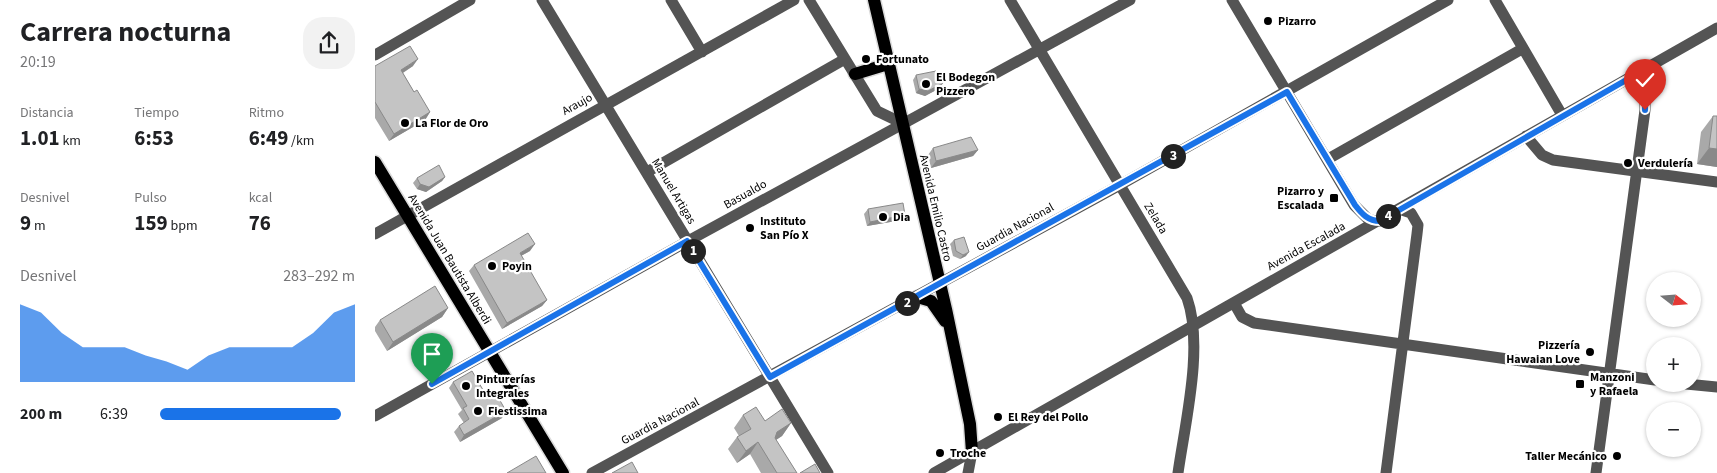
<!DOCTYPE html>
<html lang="es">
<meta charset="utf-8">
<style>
body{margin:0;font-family:"Source Sans 3",sans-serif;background:#f2f2f2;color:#202124;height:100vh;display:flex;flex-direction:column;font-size:19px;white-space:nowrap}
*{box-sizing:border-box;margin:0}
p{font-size:16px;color:#757577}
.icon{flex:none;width:28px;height:28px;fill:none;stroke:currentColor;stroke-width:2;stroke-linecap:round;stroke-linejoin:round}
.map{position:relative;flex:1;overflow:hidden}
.side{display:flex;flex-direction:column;background:#fff;width:375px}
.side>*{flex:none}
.needle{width:32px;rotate:107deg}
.controls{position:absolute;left:1271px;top:272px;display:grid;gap:10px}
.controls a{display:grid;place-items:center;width:55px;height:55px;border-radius:50%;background:#fff;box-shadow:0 1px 4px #0004;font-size:25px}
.pin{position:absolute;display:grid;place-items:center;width:42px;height:42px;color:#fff;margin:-51px -21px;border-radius:50% 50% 50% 0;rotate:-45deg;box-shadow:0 0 5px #0007}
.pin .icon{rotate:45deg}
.km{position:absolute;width:25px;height:25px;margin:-12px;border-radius:50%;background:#222;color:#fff;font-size:14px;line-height:25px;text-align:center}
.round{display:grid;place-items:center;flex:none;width:52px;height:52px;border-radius:20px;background:#f2f2f2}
.head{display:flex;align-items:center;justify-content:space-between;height:85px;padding:0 20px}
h1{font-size:28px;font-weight:700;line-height:38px}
.figures{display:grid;grid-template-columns:repeat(3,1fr);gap:8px;height:85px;padding:5px 20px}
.figures div{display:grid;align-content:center}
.figures b{font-size:21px;font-weight:700}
.figures small{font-size:14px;font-weight:400}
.figures p{font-size:14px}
.chart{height:140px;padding:10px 20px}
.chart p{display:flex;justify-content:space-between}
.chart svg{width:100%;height:90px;margin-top:5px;fill:#1a73e8;opacity:.7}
ul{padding:0 20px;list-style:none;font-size:16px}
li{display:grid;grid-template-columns:80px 60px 1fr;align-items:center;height:38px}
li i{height:12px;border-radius:6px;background:#1a73e8}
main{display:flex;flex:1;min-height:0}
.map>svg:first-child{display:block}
</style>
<main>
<section class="side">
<div class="head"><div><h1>Carrera nocturna</h1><p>20:19</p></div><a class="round"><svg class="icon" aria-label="share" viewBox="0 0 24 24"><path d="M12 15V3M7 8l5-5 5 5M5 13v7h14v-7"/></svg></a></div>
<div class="figures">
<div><p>Distancia</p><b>1.01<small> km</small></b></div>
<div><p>Tiempo</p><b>6:53</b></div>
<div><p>Ritmo</p><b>6:49<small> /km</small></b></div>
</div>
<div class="figures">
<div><p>Desnivel</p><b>9<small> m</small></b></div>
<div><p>Pulso</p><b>159<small> bpm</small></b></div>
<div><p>kcal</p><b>76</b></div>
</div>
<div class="chart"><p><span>Desnivel</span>283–292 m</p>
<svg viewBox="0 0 160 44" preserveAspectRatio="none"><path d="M0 44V6L10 10L20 20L30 27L40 27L50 27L60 31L70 34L80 38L90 31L100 27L110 27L120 27L130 27L140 20L150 10L160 6V44z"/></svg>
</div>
<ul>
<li><b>200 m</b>6:39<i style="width:93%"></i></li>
</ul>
</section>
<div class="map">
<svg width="1342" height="473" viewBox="0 0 1342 473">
<rect width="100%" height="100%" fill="#fff"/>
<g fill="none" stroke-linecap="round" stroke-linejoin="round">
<defs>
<path id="major" d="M499 0 571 309 595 424 597 452
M480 74 513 64
M0 162 188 473
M542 297 556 301 570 321"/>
</defs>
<!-- major casing -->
<use href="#major" stroke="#dbdbdb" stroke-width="15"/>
<!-- minor -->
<path stroke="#545454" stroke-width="11" d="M167 0 453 473
M296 0 327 52
M434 0 502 111 527 123
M635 0 812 298C829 346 810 423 803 473
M857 0 979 205 994 220 1005 221
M1120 0 1187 115
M0 55 95 0
M1151 136 1167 155 1178 160 1342 182
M953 159 1147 49
M272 172 470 59
M0 234 419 0
M859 303 867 317 879 323 1280 380
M1311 384 1342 387
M0 416 313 241 755 0
M217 473 745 185 1073 0
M559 473 1342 28
M593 473 597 452
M1011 473 1042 234 1043 225 1036 213 1024 209
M1221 473 1270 110V99L1261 75"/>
<!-- major -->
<use href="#major" stroke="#000" stroke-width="12"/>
</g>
<!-- wall -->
<path fill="#a9a9a9" d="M0 66H38L28 73 39 92 55 112 50 120 14 141 0 118Z
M541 75 565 88 550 96 541 93 538 80Z
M1338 116H1342V167L1322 164 1326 132Z
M558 148 603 150 598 156 556 168 553 155Z
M70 177 67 181 51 192 42 189 38 183 42 178Z
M493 209 530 215 527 220 492 226 489 214Z
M579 240 591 256 585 259 578 256 575 244Z
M155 251 146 256 172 300 167 306 127 329 94 271 99 265Z
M73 308 67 317 12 351 0 331V327L5 320Z
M78 382 111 395 127 418 85 442 79 432 84 426 89 423 83 414 87 410 74 388Z
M368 415 390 421 416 423 407 436 401 440 422 473H386L375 454 362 463 353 449 362 437 364 436 359 428Z"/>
<!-- shaded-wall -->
<path fill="#898989" d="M43 59 38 66 21 77 26 70Z
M568 83 565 88 550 96 541 93 544 89Z
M55 112 50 120 14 141 19 134Z
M1334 148 1342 149V167L1322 164Z
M603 150 598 156 556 168 561 161Z
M70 177 67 181 51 192 42 189 45 184Z
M530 215 527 220 492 226 495 222Z
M160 244 155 251 140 259 145 253Z
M594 252 591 256 585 259 588 255Z
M172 300 167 306 127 329 132 323Z
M73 308 67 317 12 351 18 342Z
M131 411 127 418 85 442 89 435Z
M416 423 407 436 393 445 402 432Z
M383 442 375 454 362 463 371 451Z"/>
<!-- building -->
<path fill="#c4c4c4" stroke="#898989" d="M35 46 43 59 26 70 39 92 42 90 55 112 19 134 0 102V66Z
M561 71 568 83 553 91 544 89 541 75Z
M1338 116H1342V149L1334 148Z
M596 137 603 150 561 161 558 148Z
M64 165 70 177 54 187 45 184 42 178Z
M528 203 530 215 495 222 493 209Z
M153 233 160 244 145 253 172 300 132 323 99 265Z
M589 237 594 252 588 255 581 251 579 240Z
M60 286 73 308 18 342 5 320Z
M97 371 111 395 119 390 131 411 89 435 84 426 94 419 88 408 92 406 78 382Z
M381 407 390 421 407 409 416 423 402 432 400 438 422 473H402L383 442 371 451 362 437 376 429 368 415Z
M161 456 171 473H132Z
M257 462 263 473H237Z
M440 464 445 473H425Z"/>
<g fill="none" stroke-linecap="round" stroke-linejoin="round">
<defs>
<path id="route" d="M57 384 312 241 395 377 912 92 980 205C987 214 993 221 1005 221L1260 75 1270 99V110"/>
</defs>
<!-- route casing -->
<use href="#route" stroke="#fff" stroke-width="10"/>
<!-- route -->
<use href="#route" stroke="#1a73e8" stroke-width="6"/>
</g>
<!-- markers -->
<g fill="#000" stroke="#fff" stroke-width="2">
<circle cx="893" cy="21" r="5"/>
<circle cx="491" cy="59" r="5"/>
<circle cx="551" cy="84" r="5"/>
<circle cx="30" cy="123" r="5"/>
<circle cx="1253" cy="163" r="5"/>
<rect x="954" y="193" width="10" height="10" rx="2.5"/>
<circle cx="508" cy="217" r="5"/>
<circle cx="375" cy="228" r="5"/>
<circle cx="117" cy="266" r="5"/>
<circle cx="1215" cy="352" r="5"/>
<rect x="1200" y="379" width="10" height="10" rx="2.5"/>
<circle cx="91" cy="386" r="5"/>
<circle cx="103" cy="411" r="5"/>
<circle cx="623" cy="417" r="5"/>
<circle cx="565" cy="453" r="5"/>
<circle cx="1242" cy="456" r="5"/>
</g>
<g text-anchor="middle" stroke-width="4.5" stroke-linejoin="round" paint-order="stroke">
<!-- poi labels -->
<g font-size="12" font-weight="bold" fill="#000" stroke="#fff" text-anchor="start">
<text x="903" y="25">Pizarro</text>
<text x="501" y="63">Fortunato</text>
<text x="561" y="81">El Bodegon<tspan x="561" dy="14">Pizzero</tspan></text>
<text x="40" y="127">La Flor de Oro</text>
<text x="1263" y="167">Verdulería</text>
<text x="949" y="195" text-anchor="end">Pizarro y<tspan x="949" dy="14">Escalada</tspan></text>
<text x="518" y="221">Dia</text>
<text x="385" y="225">Instituto<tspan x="385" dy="14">San Pío X</tspan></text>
<text x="127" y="270">Poyin</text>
<text x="1205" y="349" text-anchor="end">Pizzería<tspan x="1205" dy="14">Hawaian Love</tspan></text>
<text x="1215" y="381">Manzoni<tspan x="1215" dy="14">y Rafaela</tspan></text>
<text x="101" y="383">Pinturerías<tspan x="101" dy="14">Integrales</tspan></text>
<text x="113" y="415">Fiestissima</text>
<text x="633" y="421">El Rey del Pollo</text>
<text x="575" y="457">Troche</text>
<text x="1232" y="460" text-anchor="end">Taller Mecánico</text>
</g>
<!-- street labels -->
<g font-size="12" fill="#000" stroke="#fff">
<text transform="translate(202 104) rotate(-29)" y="4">Araujo</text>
<text transform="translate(299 191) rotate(59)" y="4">Manuel Artigas</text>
<text transform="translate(370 194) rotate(-29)" y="4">Basualdo</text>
<text transform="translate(561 208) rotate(77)" y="4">Avenida Emilio Castro</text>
<text transform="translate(781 218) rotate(59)" y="4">Zelada</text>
<text transform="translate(640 227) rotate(-29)" y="4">Guardia Nacional</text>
<text transform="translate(931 246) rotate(-29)" y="4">Avenida Escalada</text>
<text transform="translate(75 259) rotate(59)" y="4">Avenida Juan Bautista Alberdi</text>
<text transform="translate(285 421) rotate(-28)" y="4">Guardia Nacional</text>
</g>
</g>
</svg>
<div class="controls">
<a><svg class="needle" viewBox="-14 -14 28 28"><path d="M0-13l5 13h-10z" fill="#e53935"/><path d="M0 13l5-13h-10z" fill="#757577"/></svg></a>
<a>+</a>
<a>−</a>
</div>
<div class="pin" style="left:57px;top:384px;background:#1e9e55"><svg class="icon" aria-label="arrive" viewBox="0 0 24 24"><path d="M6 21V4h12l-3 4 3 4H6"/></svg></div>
<div class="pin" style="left:1270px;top:110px;background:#d93025"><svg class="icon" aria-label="check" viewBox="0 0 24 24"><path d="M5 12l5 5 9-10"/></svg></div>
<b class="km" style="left:318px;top:251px">1</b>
<b class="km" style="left:532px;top:303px">2</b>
<b class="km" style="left:798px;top:156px">3</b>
<b class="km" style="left:1013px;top:216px">4</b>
</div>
</main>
